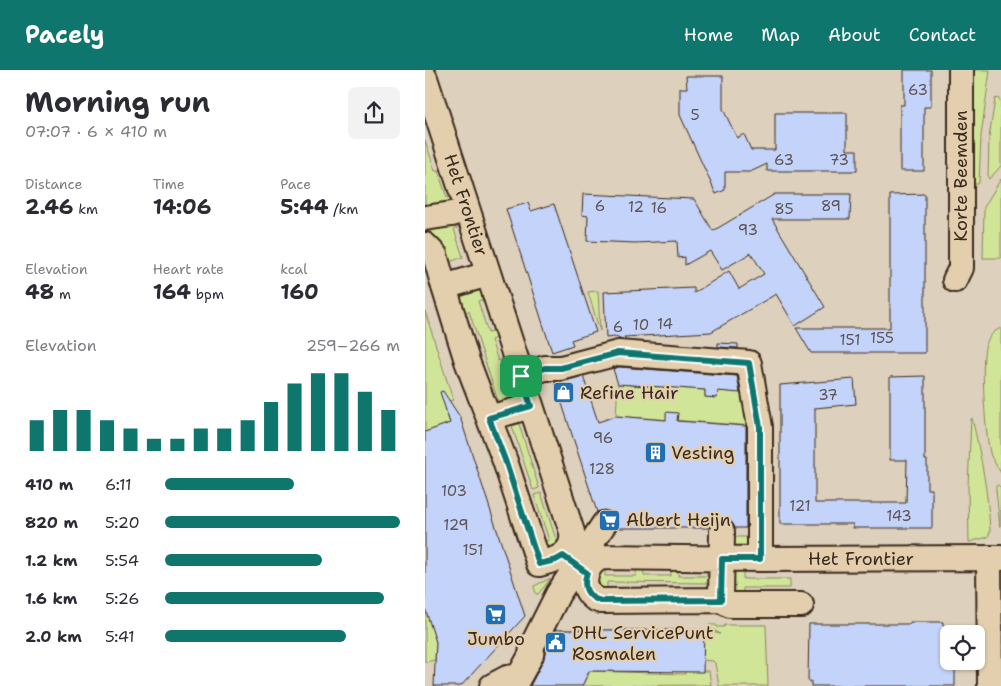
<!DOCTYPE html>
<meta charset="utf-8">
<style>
body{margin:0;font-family:"Shantell Sans",sans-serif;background:#f2f2f3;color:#2b2b33;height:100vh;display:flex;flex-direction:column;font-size:19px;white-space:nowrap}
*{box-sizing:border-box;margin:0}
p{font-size:16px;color:#7c7c81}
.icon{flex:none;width:28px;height:28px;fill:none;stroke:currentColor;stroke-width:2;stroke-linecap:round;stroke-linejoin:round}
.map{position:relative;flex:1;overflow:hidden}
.panel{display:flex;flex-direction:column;background:#fff;width:425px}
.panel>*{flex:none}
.fabs{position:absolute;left:515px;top:555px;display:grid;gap:10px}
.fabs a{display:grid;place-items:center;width:45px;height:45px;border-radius:8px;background:#fff;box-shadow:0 1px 4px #0004;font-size:25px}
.pin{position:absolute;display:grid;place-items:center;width:42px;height:42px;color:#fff;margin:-21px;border-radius:10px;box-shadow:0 2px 8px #0006}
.round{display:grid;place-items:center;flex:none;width:52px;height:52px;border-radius:8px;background:#f2f2f3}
.summary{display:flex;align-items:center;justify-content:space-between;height:85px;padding:0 25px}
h1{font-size:28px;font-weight:700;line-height:38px}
.stats{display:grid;grid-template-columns:repeat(3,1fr);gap:8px;height:85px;padding:5px 25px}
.stats div{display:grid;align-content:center}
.stats b{font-size:21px;font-weight:700}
.stats small{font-size:14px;font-weight:400}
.stats p{font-size:14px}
.chart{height:140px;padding:10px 25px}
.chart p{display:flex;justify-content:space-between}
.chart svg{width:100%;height:90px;margin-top:5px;stroke:#0f766e;stroke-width:6}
ul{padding:0 25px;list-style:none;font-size:16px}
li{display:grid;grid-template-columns:80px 60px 1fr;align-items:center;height:38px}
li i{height:12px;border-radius:6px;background:#0f766e}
header{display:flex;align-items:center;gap:30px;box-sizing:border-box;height:70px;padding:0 25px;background:#0f766e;color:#fff}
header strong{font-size:24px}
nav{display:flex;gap:28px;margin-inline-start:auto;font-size:18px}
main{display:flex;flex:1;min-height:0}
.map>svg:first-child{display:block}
</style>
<header>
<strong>Pacely</strong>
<nav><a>Home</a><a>Map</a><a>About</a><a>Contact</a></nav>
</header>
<main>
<section class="panel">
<div class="summary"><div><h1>Morning run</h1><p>07:07 · 6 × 410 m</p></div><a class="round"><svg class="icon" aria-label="share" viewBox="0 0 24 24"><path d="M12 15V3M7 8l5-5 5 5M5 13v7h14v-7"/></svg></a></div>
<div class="stats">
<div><p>Distance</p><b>2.46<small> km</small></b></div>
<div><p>Time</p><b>14:06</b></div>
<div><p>Pace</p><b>5:44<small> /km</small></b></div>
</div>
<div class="stats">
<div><p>Elevation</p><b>48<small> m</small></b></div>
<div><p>Heart rate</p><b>164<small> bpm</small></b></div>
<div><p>kcal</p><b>160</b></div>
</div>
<div class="chart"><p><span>Elevation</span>259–266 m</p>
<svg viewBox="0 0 160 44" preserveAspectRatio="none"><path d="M5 44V29M15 44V24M25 44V24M35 44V29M45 44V33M55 44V38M65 44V38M75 44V33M85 44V33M95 44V29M105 44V20M115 44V11M125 44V6M135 44V6M145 44V15M155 44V24"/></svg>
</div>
<ul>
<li><b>410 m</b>6:11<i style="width:55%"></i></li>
<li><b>820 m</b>5:20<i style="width:100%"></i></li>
<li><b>1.2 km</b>5:54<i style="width:67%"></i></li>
<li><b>1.6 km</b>5:26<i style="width:93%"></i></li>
<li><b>2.0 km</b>5:41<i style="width:77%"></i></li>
</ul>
</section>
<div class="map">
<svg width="576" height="616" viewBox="0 0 576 616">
<rect width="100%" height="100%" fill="#ddd0bc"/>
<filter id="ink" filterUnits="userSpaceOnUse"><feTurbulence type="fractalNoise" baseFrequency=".02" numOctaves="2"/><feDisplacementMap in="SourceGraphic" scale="10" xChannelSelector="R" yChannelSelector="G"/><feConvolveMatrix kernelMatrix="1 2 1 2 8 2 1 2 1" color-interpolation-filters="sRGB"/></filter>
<g filter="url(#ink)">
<!-- green -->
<path fill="#d1e599" stroke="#86885c" d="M544 0H565L556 66 554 113 552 114H544Z
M573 28 576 32V96L564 109 563 107 564 68 570 29Z
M0 70 10 101H13L22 128 29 126 35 137 0 141Z
M576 109V188H558L559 137Z
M35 149 39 156 29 159 38 187 19 194 0 168V157Z
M56 220 61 228 53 231 63 263 71 261 73 267 66 270 73 291 80 289 83 295 75 299 81 319 90 316 93 326 91 329 74 334 44 241 37 243 33 228Z
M173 221 175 261 163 222Z
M0 241 28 330 24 331 28 337 20 340 25 353 0 362Z
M576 258V403C573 398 569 392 566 386 560 368 556 296 560 278 562 269 567 262 576 258Z
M193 314 280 320V327L292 328 293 321 324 323 329 356 191 346Z
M547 348C556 386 563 423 565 461L563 467 544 472 543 416 546 349Z
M94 354 114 418 108 420 87 356Z
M573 415 576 418 575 457 571 419V416Z
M116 423 134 479 123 482 114 473 124 470 109 425Z
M306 467H330L331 480H314L307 476Z
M284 495 286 522 282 520V513L182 512V522L172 520V498L180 497V506H211V497H218L219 506H246V497H253V506H282V497Z
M308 500H318V509H365V518H318V527L307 524V504Z
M126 508 113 524H111L109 516Z
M0 538 11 572 10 590 0 592Z
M284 555H291L292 557H299L300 555H341L343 616H294L290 593 288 591 178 582 122 572 127 560H279L295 564 284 557Z
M165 601 260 604V601H284L286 615 159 616Z"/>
<!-- building -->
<path fill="#c3d3f9" stroke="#3b2a1e" d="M479 0H506V37H499V101H475V35H479Z
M261 6H298V39L312 68 319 64 326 80H350V43H422V80H432V101H342V94L325 102H300V120L291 124 255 45V18H262Z
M158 124 269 129 288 161 350 124H426L425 149H347L400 237 370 256 351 224 286 262 199 267 200 270 196 269 190 267 181 268 179 222 269 218V223L304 201 314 219 339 204 326 183 297 200 285 181 260 195V187L253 188 252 171 211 173 162 171 163 146 157 145Z
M500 124V283H386L371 258H465V125Z
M103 133 106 141 129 134 171 262 146 270 148 275 127 282 81 139Z
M293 273 313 274V278L293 277Z
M194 297 312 306 315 323 293 321 292 328 280 327V320L193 314 188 299Z
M158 306 173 352 191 346 241 350V342L253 343 252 351 321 356V458H310L304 450 297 448 290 450 284 458H192L191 448 187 443 179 440 172 442 130 312 140 311Z
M500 306V390H502V419H507V458H428V454H355V315L429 309 431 334 390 338V433H481L482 390H465V307Z
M18 321 35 347 100 546 36 616H9L11 572 0 538V362L25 353 15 322Z
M485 552H518V556H524V591H530V616H386V611H383L384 554H485Z
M130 560H279L278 602 164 601 157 616H105L118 591 121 578Z"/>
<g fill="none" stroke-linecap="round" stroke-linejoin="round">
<defs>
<path id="minor" d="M0 8 147 462C150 484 131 490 114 494L80 391 42 291 19 217 63 204
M0 148 27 144 42 140
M0 175 10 185 19 217
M530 210 536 198V0
M96 306 120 298H136L193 283 324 293 335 357V489
M64 348 106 336
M564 488 565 616
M296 530 297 462
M376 535H305L296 530 176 531C152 525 158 493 177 487L335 489 576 488
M110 570 133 524 179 454
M67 616 82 608 94 606
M89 616 106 585 107 577"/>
</defs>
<!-- minor casing -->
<use href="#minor" stroke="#3b2a1e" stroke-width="28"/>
<!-- minor -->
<use href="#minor" stroke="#e3cfad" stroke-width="24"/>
</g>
</g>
<g fill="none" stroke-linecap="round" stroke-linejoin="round" filter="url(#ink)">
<defs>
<path id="route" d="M193 283 324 293 335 357V489H297L296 530 176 531C162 527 157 517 162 503L138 486 131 490 114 494 80 390 64 348 106 336 96 306 120 298H136Z"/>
</defs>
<!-- route casing -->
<use href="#route" stroke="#fff" stroke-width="10"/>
<!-- route -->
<use href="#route" stroke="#0f766e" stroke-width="6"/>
</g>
<!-- icons -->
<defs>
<symbol id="shop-square" viewBox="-11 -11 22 22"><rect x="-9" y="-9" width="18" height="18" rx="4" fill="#1f6fb2" stroke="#e3cfad"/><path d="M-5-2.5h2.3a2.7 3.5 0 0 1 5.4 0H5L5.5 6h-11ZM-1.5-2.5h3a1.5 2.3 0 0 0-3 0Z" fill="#fff"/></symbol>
<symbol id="building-square" viewBox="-11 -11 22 22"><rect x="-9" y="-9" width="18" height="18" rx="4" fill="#1f6fb2" stroke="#e3cfad"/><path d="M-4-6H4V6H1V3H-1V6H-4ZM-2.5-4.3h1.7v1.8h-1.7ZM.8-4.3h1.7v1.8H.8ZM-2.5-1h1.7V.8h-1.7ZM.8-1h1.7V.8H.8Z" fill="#fff"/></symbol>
<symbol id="supermarket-square" viewBox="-11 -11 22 22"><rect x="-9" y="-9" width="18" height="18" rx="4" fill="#1f6fb2" stroke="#e3cfad"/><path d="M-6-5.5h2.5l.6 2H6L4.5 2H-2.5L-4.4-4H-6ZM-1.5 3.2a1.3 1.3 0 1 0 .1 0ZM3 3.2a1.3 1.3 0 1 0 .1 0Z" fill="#fff"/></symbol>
<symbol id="civic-square" viewBox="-11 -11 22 22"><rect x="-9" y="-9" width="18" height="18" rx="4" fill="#1f6fb2" stroke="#e3cfad"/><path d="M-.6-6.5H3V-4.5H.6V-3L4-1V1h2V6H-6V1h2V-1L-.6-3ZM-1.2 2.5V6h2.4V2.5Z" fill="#fff"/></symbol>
</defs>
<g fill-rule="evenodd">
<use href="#shop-square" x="126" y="310" width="25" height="25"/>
<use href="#building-square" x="218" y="370" width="25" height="25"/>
<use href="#supermarket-square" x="172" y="438" width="25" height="25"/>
<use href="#supermarket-square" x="58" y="532" width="25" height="25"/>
<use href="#civic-square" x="118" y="560" width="25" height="25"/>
</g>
<g text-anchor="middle" stroke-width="4.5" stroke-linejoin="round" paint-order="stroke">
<!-- number labels -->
<g font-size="15" fill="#5d5455">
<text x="493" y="25">63</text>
<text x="270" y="50">5</text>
<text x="359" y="95">63</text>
<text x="414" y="95">73</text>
<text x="175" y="141">6</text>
<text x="406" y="141">89</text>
<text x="211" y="142">12</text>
<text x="234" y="143">16</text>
<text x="359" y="144">85</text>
<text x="323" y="165">93</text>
<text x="240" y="259">14</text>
<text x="216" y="260">10</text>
<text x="193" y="262">6</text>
<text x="457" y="273">155</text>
<text x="425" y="275">151</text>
<text x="403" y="330">37</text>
<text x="178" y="373">96</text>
<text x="177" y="404">128</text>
<text x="29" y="426">103</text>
<text x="375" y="441">121</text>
<text x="474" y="451">143</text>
<text x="31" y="460">129</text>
<text x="48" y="485">151</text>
</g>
<!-- street labels -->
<g font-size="18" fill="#3b2a1e" stroke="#e3cfad">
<text transform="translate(536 106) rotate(-90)" y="6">Korte Beemden</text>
<text transform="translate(41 135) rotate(72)" y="6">Het Frontier</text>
<text x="436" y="495">Het Frontier</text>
</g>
<!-- poi labels -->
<g font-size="18" fill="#3b2a1e" stroke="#e3cfad" text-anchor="start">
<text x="155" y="329">Refine Hair</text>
<text x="246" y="389">Vesting</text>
<text x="201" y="456">Albert Heijn</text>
<text x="147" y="569">DHL ServicePunt<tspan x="147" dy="21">Rosmalen</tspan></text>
<text x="71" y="575" text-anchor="middle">Jumbo</text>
</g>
</g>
</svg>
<div class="fabs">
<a><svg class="icon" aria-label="locate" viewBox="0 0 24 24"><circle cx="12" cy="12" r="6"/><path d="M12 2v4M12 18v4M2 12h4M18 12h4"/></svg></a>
</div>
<div class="pin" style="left:96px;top:306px;background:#1e9e55"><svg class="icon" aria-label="arrive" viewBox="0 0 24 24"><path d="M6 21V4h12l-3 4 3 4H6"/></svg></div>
</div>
</main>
